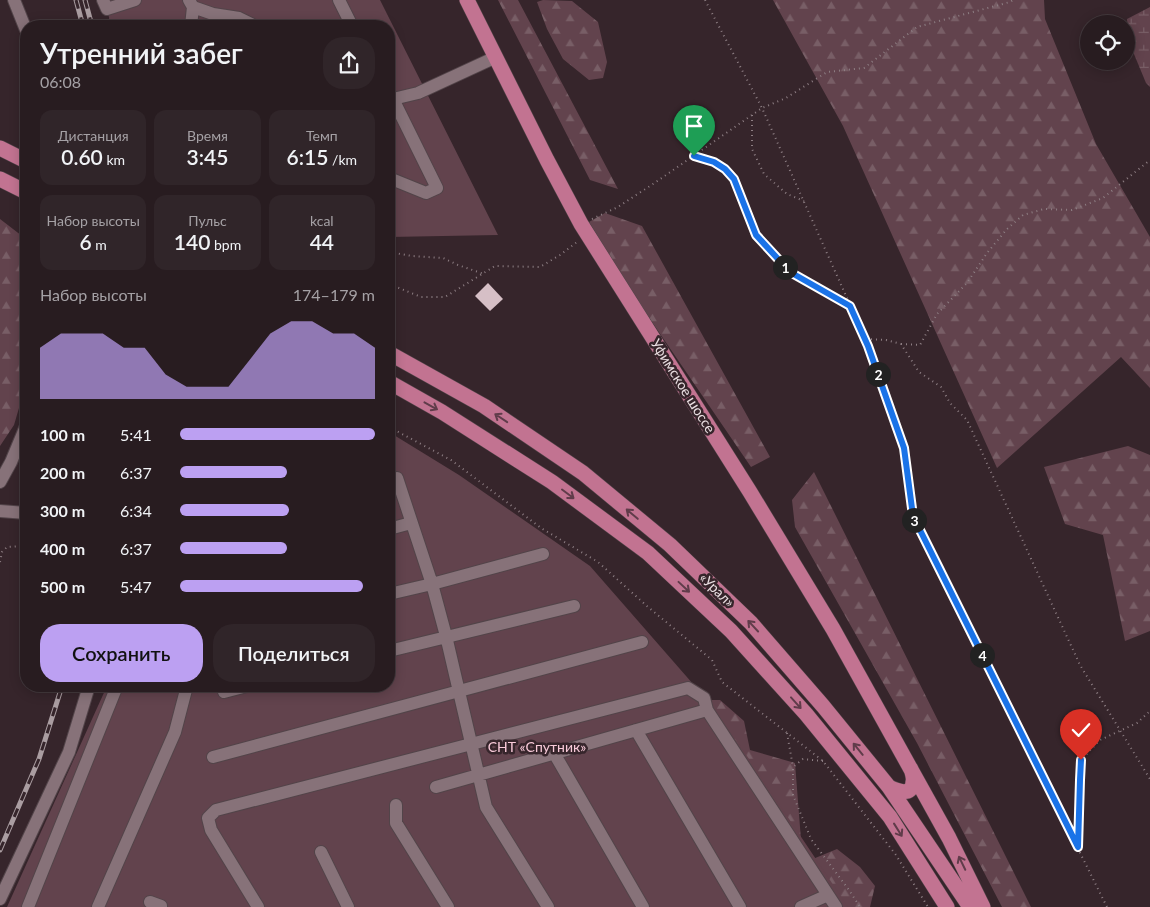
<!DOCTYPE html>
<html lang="ru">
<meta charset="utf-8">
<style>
body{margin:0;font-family:Lato,sans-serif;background:#302529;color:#f1f3f6;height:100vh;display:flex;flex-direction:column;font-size:19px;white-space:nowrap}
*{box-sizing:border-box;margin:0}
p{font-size:16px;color:#a5a1a5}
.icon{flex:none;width:28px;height:28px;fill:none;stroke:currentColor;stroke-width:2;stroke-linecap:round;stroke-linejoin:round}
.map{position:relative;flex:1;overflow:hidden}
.details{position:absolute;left:20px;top:20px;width:375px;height:672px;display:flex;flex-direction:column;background:#281c20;border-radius:20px;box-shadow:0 2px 12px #0003,0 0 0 1px #443a3e}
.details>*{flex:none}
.fabs{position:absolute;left:1080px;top:15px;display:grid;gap:10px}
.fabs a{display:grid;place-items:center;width:55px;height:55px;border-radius:50%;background:#281c20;box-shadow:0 2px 12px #0003,0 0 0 1px #443a3e;font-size:25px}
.pin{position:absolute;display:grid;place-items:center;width:42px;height:42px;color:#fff;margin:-51px -21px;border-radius:50% 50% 50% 0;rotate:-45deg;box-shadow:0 0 5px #0007}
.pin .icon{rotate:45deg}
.km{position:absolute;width:25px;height:25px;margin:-12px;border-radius:50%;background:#222;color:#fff;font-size:14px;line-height:25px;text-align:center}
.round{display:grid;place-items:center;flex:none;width:52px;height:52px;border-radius:20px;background:#302529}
.headline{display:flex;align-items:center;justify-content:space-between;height:85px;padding:0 20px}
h1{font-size:28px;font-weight:600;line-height:38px}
.figures{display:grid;grid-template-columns:repeat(3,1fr);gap:8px;height:85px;padding:5px 20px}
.figures div{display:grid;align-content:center;border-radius:12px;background:#302529;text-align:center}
.figures b{font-size:21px;font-weight:600}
.figures small{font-size:14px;font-weight:400}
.figures p{font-size:14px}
.chart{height:140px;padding:10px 20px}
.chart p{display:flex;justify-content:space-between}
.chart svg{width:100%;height:90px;margin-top:5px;fill:#bca0f2;opacity:.7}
.primary-button{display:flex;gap:10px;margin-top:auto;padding:10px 20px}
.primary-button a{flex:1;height:58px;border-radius:20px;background:#bca0f2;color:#111;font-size:20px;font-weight:600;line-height:58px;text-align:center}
.primary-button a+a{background:#302529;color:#f1f3f6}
ul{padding:0 20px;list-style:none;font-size:16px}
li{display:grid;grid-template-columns:80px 60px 1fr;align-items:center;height:38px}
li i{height:12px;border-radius:6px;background:#bca0f2}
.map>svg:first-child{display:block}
</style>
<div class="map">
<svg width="1150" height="907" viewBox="0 0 1150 907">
<defs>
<pattern id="forest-firs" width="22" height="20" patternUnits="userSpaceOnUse" patternTransform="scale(1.25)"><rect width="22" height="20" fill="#62434d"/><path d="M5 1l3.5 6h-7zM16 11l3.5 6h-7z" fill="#785e66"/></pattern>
<pattern id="wetland-marsh" width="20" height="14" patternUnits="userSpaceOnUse" patternTransform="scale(1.25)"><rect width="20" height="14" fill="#62434d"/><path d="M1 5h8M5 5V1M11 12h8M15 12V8" fill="none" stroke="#785e66"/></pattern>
</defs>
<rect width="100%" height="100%" fill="#36252b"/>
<!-- forest -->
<path fill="url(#forest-firs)" d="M498 0H518L618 189 590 180Z
M543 0 572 1 598 22 607 62 603 78 589 80 563 59 547 29 537 2Z
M773 0H1044L1045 19 1096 144 1150 237V388L1121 357 997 468 843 126Z
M605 213 642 226 770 457 751 467 626 284 589 222Z
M0 219 26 239V384L14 425 0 446Z
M1128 446 1150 455V631L1125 641 1103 535 1065 524 1044 467Z
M814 472 1031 907H1002L917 743 795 527 792 500Z
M707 700H720L744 721 750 750 795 763 801 840Z
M837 849 860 867 875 886 870 907H839L808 861Z"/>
<!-- wetland -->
<path fill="url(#wetland-marsh)" d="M1150 7V87L1146 83 1129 42 1127 19Z"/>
<!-- garden -->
<path fill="#62434d" d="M105 0H380L498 235 389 237V26H111Z
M389 432 459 475 590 566 707 700 743 750 848 907H7L107 686H389Z"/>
<!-- building -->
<path fill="#d6bfc6" d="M488 283 503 299 490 311 475 296Z"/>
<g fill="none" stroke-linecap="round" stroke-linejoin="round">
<defs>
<path id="minor" d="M14 0 26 30
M103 0 107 9 135 0
M189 0 193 7 191 26
M339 0 352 26
M193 7 213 14 239 18 255 26
M389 93 393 99 437 188 426 193 389 178
M393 99 418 93 496 57
M389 481 397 478 432 584 446 636 486 807 548 907
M0 482 11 462 26 426
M0 511 26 513
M389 529 411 523
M389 594 432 584 543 554
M389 651 574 606
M224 692 247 686
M636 730 740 907
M554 753 643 907
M213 757 642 642
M436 787 707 710
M396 805V823L448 907
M321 852 348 907
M0 899 69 752 89 686
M150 902 161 906V907
M28 907 117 686
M98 907 175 732 187 686
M258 907 211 830 208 818 216 810 688 688 704 698 707 710 836 907
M801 907 828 895"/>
<path id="major" d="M467 0 547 160 581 224 750 492 833 629 949 838 983 907
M0 148 26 161
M0 179 26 192
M389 353 484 406 583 473 670 545 751 623 823 706 889 787 970 907
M389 382 442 412 552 482 648 553 731 631 806 714 890 817 947 907
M889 787C897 791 912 797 913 782 914 778 912 772 911 769"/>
</defs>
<!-- minor casing -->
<use href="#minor" stroke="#524449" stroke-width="14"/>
<!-- major casing -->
<use href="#major" stroke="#524449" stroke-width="16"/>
<!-- path -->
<path stroke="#8e7f84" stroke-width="2" stroke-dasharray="1 4" stroke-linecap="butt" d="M705 0 762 108 868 345 904 447 913 517 1107 907
M109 19 111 26
M752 115V149L764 174 787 194 804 201
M694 156 714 161 725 169 734 179 756 235 774 257 790 272 851 306
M592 219 618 207 656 182 762 108 786 98 827 72 864 68 917 27 1010 2 1013 0
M389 252 412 256 443 258 458 265 484 274
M389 284 421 297H445L495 266 540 267 560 255 577 242
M866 339 886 340 901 344 919 372 941 387 950 403 967 420 1080 665 1150 779
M901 344 920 345 937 314 967 283 987 253 1007 229 1023 215 1044 209 1072 210 1103 198 1150 160
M389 427 451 460 541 528 598 562 648 607 712 660 722 682 823 761 896 855 928 907
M0 562 2 552 7 547 26 546
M787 733 793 767
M823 761 803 759 793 767V795L811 839 849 890 860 907
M1078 847 1079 780 1081 760 1100 740 1137 723 1150 711"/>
<!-- minor -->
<use href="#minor" stroke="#877279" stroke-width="12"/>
<!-- major -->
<use href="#major" stroke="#c27391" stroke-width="15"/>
<defs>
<path id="rail" d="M76 0 83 26
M85 0 92 26
M0 850 39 759 62 686"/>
</defs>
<!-- rail casing -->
<use href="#rail" stroke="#aa9da1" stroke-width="5"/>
<!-- rail -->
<use href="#rail" stroke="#36252b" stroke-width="3" stroke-dasharray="9" stroke-linecap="butt"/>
</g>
<!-- one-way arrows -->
<defs><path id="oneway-shaft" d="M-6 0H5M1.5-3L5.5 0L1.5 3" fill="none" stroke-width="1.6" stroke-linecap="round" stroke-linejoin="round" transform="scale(1.25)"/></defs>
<g stroke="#603c4a">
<use href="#oneway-shaft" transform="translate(431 406) rotate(29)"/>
<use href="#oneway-shaft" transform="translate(501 418) rotate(-146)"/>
<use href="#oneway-shaft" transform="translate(568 494) rotate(37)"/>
<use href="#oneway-shaft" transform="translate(632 514) rotate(-140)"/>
<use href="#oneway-shaft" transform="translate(684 587) rotate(43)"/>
<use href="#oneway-shaft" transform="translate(753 626) rotate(-133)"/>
<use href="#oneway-shaft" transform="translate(796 703) rotate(48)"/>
<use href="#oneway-shaft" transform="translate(858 749) rotate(-129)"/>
<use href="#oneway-shaft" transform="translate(898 830) rotate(58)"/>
<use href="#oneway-shaft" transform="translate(962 863) rotate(-116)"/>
</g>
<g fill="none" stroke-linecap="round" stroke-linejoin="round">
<defs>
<path id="route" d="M694 156 714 162 725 169 734 179 756 235 790 272 850 306 868 346 904 448 913 516 1078 847 1080 780 1081 760"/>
</defs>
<!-- route casing -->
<use href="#route" stroke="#fff" stroke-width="10"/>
<!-- route -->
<use href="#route" stroke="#1a73e8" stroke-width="6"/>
</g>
<g text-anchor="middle" stroke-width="5" stroke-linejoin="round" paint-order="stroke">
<!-- street labels -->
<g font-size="14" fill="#e9dee1" stroke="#36252b">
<text transform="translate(683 386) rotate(58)" y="5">Уфимское шоссе</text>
<text transform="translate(717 590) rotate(44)" y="5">«Урал»</text>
</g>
<!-- park labels -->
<g font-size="14" fill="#f9cad9" stroke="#36252b">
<text x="537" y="752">СНТ «Спутник»</text>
</g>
</g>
</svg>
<div class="fabs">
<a><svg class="icon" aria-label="locate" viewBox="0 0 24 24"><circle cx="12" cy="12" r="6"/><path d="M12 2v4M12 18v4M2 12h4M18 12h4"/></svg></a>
</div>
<div class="pin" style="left:694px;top:156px;background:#1e9e55"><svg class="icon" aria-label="arrive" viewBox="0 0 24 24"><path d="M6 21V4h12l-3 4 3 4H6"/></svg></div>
<div class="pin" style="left:1081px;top:760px;background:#d93025"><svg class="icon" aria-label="check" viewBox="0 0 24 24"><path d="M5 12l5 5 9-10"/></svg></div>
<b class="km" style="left:785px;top:267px">1</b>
<b class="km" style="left:878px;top:374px">2</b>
<b class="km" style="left:914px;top:520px">3</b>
<b class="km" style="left:982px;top:655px">4</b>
<section class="details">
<div class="headline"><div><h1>Утренний забег</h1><p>06:08</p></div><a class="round"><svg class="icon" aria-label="share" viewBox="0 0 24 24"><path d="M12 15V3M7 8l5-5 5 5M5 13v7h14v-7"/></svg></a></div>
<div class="figures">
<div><p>Дистанция</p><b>0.60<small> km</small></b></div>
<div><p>Время</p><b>3:45</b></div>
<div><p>Темп</p><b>6:15<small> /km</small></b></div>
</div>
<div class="figures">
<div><p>Набор высоты</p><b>6<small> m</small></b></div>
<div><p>Пульс</p><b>140<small> bpm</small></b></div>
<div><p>kcal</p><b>44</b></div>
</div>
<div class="chart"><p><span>Набор высоты</span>174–179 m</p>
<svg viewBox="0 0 160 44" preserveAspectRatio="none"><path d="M0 44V19L10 12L20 12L30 12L40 19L50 19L60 32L70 38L80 38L90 38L100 25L110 12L120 6L130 6L140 12L150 12L160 19V44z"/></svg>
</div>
<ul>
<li><b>100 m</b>5:41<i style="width:100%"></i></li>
<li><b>200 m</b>6:37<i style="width:55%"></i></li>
<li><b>300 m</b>6:34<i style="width:56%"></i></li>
<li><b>400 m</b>6:37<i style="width:55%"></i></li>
<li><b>500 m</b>5:47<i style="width:94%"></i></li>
</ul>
<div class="primary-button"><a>Сохранить</a><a>Поделиться</a></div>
</section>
</div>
